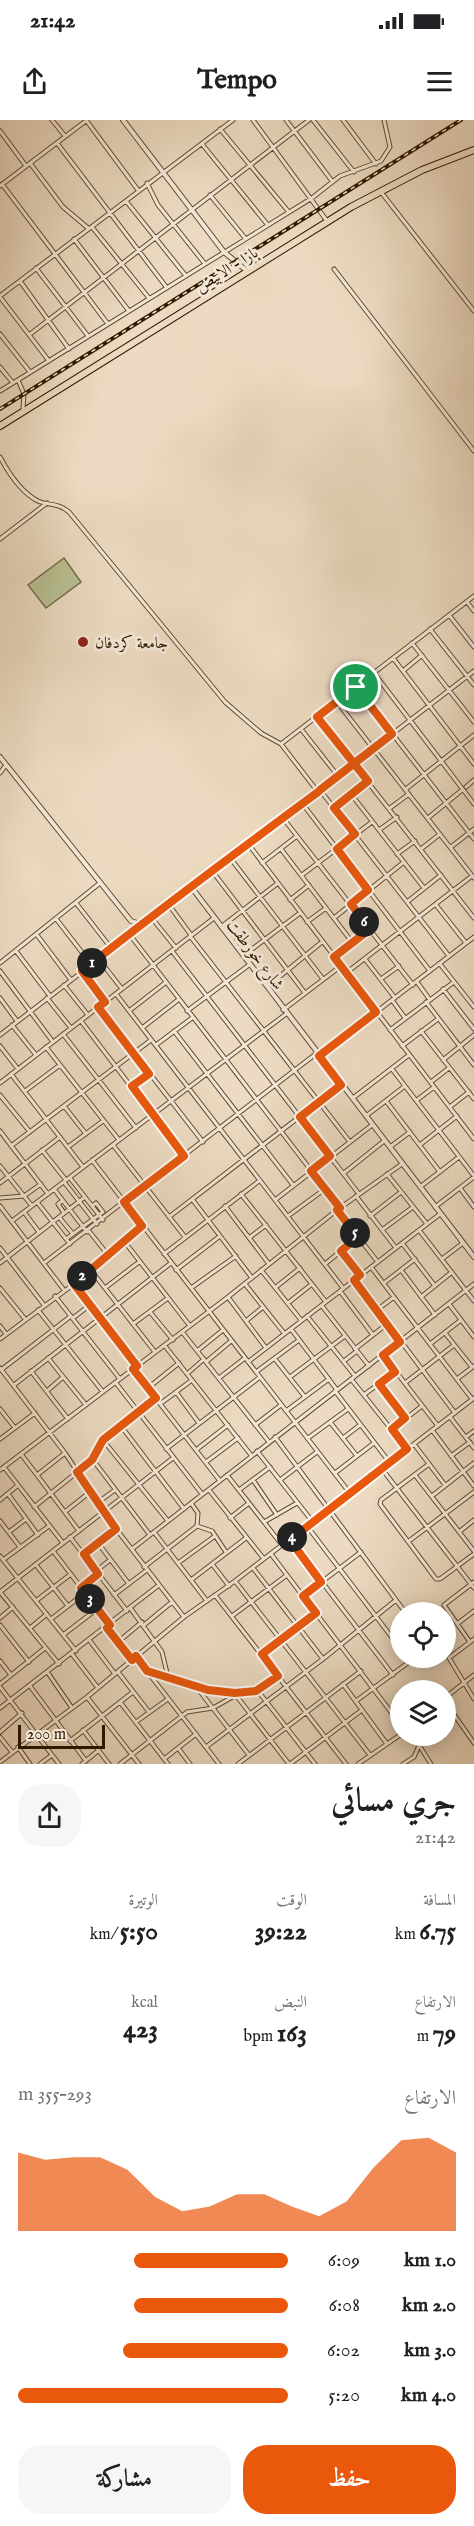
<!DOCTYPE html>
<html lang="ar">
<meta charset="utf-8">
<style>
body{margin:0;font-family:"IM FELL English",Amiri,serif;background:#f6f6f6;color:#202124;direction:rtl;height:100vh;display:flex;flex-direction:column;font-size:22px;white-space:nowrap}
*{box-sizing:border-box;margin:0}
p{font-size:20px;color:#757577}
.icon{flex:none;width:33px;height:33px;fill:none;stroke:currentColor;stroke-width:2;stroke-linecap:round;stroke-linejoin:round}
.map{position:relative;height:1644px;overflow:hidden;direction:ltr}
.details{display:flex;flex-direction:column;background:#fff;flex:1}
.details>*{flex:none}
.buttons{position:absolute;left:390px;top:1482px;display:grid;gap:12px}
.buttons a{display:grid;place-items:center;width:66px;height:66px;border-radius:50%;background:#fff;box-shadow:0 3px 15px #0003;font-size:30px}
.scale{position:absolute;left:18px;bottom:15px;width:87px;box-sizing:border-box;padding-left:6px;border:3px solid #301900;border-top:0;font-size:16px;line-height:21px;white-space:nowrap;color:#301900;-webkit-text-stroke:4px #f3e8d7;paint-order:stroke}
.pin{position:absolute;display:grid;place-items:center;width:51px;height:51px;color:#fff;margin:-26px;border:3px solid #fff;border-radius:50%;box-shadow:0 2px 6px #0007}
.km{position:absolute;width:30px;height:30px;margin:-15px;border-radius:50%;background:#222;color:#fff;font-size:16px;line-height:30px;text-align:center}
.round{display:grid;place-items:center;flex:none;width:63px;height:63px;border-radius:24px;background:#f6f6f6}
.summary{display:flex;align-items:center;justify-content:space-between;height:102px;padding:0 18px}
h1{font-size:33px;font-weight:700;line-height:45px}
.metrics{display:grid;grid-template-columns:repeat(3,1fr);gap:9px;height:102px;padding:6px 18px}
.metrics div{display:grid;align-content:center}
.metrics b{font-size:26px;font-weight:700}
.metrics small{font-size:16px;font-weight:400}
.metrics p{font-size:16px}
.chart{height:168px;padding:12px 18px}
.chart p{display:flex;justify-content:space-between}
.chart svg{width:100%;height:108px;margin-top:6px;fill:#ea580c;opacity:.7}
.action{display:flex;gap:12px;margin-top:auto;padding:12px 18px}
.action a{flex:1;height:69px;border-radius:24px;background:#ea580c;color:#fff;font-size:24px;font-weight:700;line-height:69px;text-align:center}
.action a+a{background:#f6f6f6;color:#202124}
ul{padding:0 18px;list-style:none;font-size:20px}
li{display:grid;grid-template-columns:96px 72px 1fr;align-items:center;height:45px}
li i{height:15px;border-radius:8px;background:#ea580c}
.status{display:flex;justify-content:space-between;align-items:center;height:42px;padding:0 30px;background:#fff;direction:ltr}
.status svg{height:16px;fill:currentColor}
header{display:flex;justify-content:space-between;align-items:center;height:78px;padding:0 18px;background:#fff;font-size:27px;font-weight:700}
.map>svg:first-child{display:block}
</style>
<div class="status"><b>21:42</b><svg viewBox="0 0 49 12"><path d="M0 12V9h3v3zM5 12V6h3v6zM10 12V3h3v9zM15 12V0h3v12zM26 1h20v11H26zM47 4h2v5h-2z"/></svg></div>
<header><svg class="icon" aria-label="menu" viewBox="0 0 24 24"><path d="M4 6h16M4 12h16M4 18h16"/></svg>Tempo<svg class="icon" aria-label="share" viewBox="0 0 24 24"><path d="M12 15V3M7 8l5-5 5 5M5 13v7h14v-7"/></svg></header>
<div class="map">
<svg width="474" height="1644" viewBox="0 0 474 1644">
<rect width="100%" height="100%" fill="#ecdbc2"/>
<filter id="stains"><feTurbulence type="fractalNoise" baseFrequency=".00333" numOctaves="4"/><feColorMatrix values="0 0 0 0 .2 0 0 0 0 .09 0 0 0 0 .02 0 0 0 .5 -.17"/></filter>
<radialGradient id="worn" r=".72"><stop offset=".6" stop-color="#630" stop-opacity="0"/><stop offset="1" stop-color="#630" stop-opacity=".3"/></radialGradient>
<!-- green -->
<path fill="#b8c093" stroke="#746c4a" stroke-width="1.5" d="M64 438 81 462 46 488 28 465Z"/>
<g fill="none" stroke-linecap="round" stroke-linejoin="round">
<defs>
<path id="minor" d="M52 0 65 16
M86 0 138 70
M253 0 327 101
M286 0 332 61
M313 0 354 52
M343 0 376 44
M220 9 288 91
M0 11 26 46
M57 23 167 168
M202 24 267 104
M30 43 63 87 88 108
M147 63 158 85 205 144
M2 64 108 204
M0 66 87 0
M381 72 474 191
M210 75 245 118
M126 81 186 156
M92 107 149 178
M74 119 129 191
M36 148 88 216
M334 149 474 331
M20 161 69 229
M0 176 233 0
M0 177 49 241
M0 214 30 252
M29 215 309 0
M0 247 13 263
M18 260 24 274 23 289
M0 271 312 78 340 56 381 41 390 27 384 0
M0 337C8 352 22 373 38 381 49 386 57 382 69 392L225 582 261 613 281 624 318 672
M0 419 47 383
M467 482 474 491
M449 495 474 527
M430 509 474 565
M412 523 474 602
M393 538 474 644
M403 551 422 535
M374 553 474 684
M356 567 474 719
M337 582 474 758
M317 597 474 798
M301 609 338 656
M281 624 474 476
M0 653 6 645
M466 667 474 660
M406 669 474 615
M320 670 449 836
M351 674 424 768
M302 683 430 851
M334 688 368 661
M390 688 409 674
M283 698 413 865
M428 698 462 670
M379 710 397 697
M249 725 474 1019
M451 727 474 709
M281 729 352 822
M421 729 440 714
M397 734 415 721
M231 739 323 859
M262 743 297 716
M213 752 305 873
M302 755 372 702
M192 768 474 551
M290 780 309 765
M407 782 441 755
M76 783 111 828
M169 785 191 815
M436 785 466 823
M151 797 176 828
M334 798 404 742
M57 800 91 844
M307 802 326 788
M221 807 278 763
M37 815 71 860
M130 815 340 1088
M190 816 350 1022
M16 831 50 876
M172 831 359 1074
M244 835 300 793
M334 837 370 809
M98 838 122 869
M365 839 395 878
M0 843 100 763
M440 844 474 887
M0 851 53 922
M82 851 105 882
M346 853 472 756
M381 859 399 846
M417 862 430 880
M64 865 88 895
M268 866 322 822
M443 869 474 909
M116 874 343 1168
M0 878 17 901
M47 878 71 908
M392 880 405 898
M426 882 474 945
M98 887 203 1022
M283 890 341 846
M129 891 165 863
M187 891 249 845
M81 901 184 1036
M12 905 36 935
M142 908 178 880
M390 910 454 862
M174 911 293 1065
M421 911 474 979
M63 914 136 1008
M0 915 130 815 140 804
M156 925 192 898
M0 926 18 949
M402 926 438 899
M46 927 119 1020
M319 936 474 817
M443 940 474 915
M392 949 474 1056
M11 954 83 1047
M431 962 449 948
M0 963 214 798
M132 966 149 954
M25 971 60 945
M0 975 30 1012
M353 978 409 935
M417 980 434 967
M386 981 440 1052
M64 986 86 1014
M451 986 469 972
M366 996 405 966
M0 1011 48 1074
M421 1024 457 996
M113 1025 185 1117
M11 1026 151 920
M68 1027 103 1001
M390 1027 410 1012
M42 1030 66 1060
M92 1040 349 1372
M0 1046 32 1086
M344 1053 384 1021
M387 1054 427 1104
M70 1058 103 1100
M64 1062 97 1104
M0 1063 60 1017
M420 1067 459 1037
M460 1068 474 1087
M54 1069 87 1112
M241 1074 326 1182
M356 1076 396 1128
M0 1078 24 1076 41 1064
M192 1079 252 1158
M275 1080 372 1005
M62 1081 58 1084 64 1093
M37 1082 70 1124
M0 1086 64 1170
M92 1086 96 1083 103 1092
M225 1086 269 1144
M435 1087 474 1057
M337 1090 377 1141
M24 1092 39 1112
M288 1096 325 1069
M370 1096 401 1072
M59 1097 73 1114
M169 1097 341 965
M12 1101 286 894
M382 1110 413 1087
M419 1110 474 1181
M89 1111 108 1135
M249 1118 266 1105
M66 1119 103 1092
M124 1121 190 1206
M402 1123 435 1166
M0 1128 44 1185
M341 1131 360 1155
M164 1134 259 1061
M442 1139 463 1123
M0 1143 85 1077
M44 1143 317 933
M325 1144 358 1117
M371 1147 472 1279
M90 1149 155 1232
M176 1150 220 1116
M261 1150 301 1200
M401 1150 435 1195
M354 1159 455 1293
M384 1163 415 1139
M74 1164 137 1246
M245 1164 284 1213
M276 1167 300 1148
M0 1168 25 1199
M105 1168 139 1142
M191 1168 236 1136
M340 1171 373 1215
M55 1176 120 1259
M228 1177 266 1228
M421 1177 452 1152
M288 1183 312 1164
M449 1184 474 1217
M322 1186 369 1246
M38 1190 103 1272
M377 1190 394 1177
M150 1192 173 1220
M307 1196 355 1256
M73 1198 90 1185
M246 1201 263 1187
M133 1204 168 1178
M0 1206 6 1214
M291 1209 337 1270
M183 1213 269 1322
M445 1213 472 1247
M0 1219 74 1164 142 1106
M430 1224 461 1200
M165 1226 251 1335
M355 1229 387 1204
M197 1231 223 1210
M383 1235 438 1306
M48 1238 86 1285
M275 1239 305 1277
M344 1241 357 1231
M206 1242 231 1221
M248 1242 440 1094
M0 1248 65 1333 110 1401 184 1497
M133 1249 220 1361
M1 1250 71 1196
M31 1251 68 1299
M256 1252 299 1220
M187 1254 204 1239
M290 1257 345 1216
M219 1258 245 1238
M351 1259 407 1329
M457 1259 474 1246
M116 1263 202 1374
M405 1263 454 1225
M379 1264 405 1298
M14 1265 171 1143
M148 1268 179 1243
M47 1271 63 1257
M335 1271 390 1343
M176 1272 199 1303
M365 1274 395 1252
M160 1284 192 1260
M0 1289 15 1308
M286 1291 329 1259
M450 1297 474 1328
M330 1302 357 1336
M255 1305 281 1285
M121 1306 184 1389
M392 1309 422 1286
M432 1310 474 1366
M275 1317 405 1492
M466 1317 474 1311
M308 1318 348 1289
M343 1318 360 1305
M0 1319 35 1293
M103 1320 168 1401
M414 1324 445 1365
M166 1329 260 1257
M196 1330 228 1305
M257 1331 312 1401
M65 1333 37 1355 79 1411
M21 1334 37 1355
M451 1336 470 1322
M93 1340 150 1415
M206 1342 238 1318
M429 1344 381 1380 380 1384 436 1459H440L474 1434
M4 1347 63 1423
M382 1349 474 1468
M0 1350 228 1177 337 1090 402 1044
M335 1353 374 1323
M227 1355 282 1425
M415 1355 474 1431
M253 1360 277 1395
M280 1360 317 1332
M209 1370 264 1439
M239 1370 270 1347
M8 1374 38 1415
M432 1376 474 1343
M0 1380 17 1366
M97 1383 115 1370
M191 1383 198 1393 197 1406 212 1411 226 1432
M34 1387 92 1340 103 1320 156 1278
M66 1391 90 1372
M230 1398 249 1383
M0 1401 20 1427
M264 1402 297 1383
M307 1406 400 1528
M9 1412 26 1399
M154 1412 207 1481
M459 1412 474 1400
M70 1417 127 1491
M290 1420 393 1555
M409 1421 474 1372
M98 1423 129 1464
M132 1429 474 1164
M53 1431 110 1505
M83 1434 116 1409
M271 1434 400 1604
M0 1436 76 1531
M3 1440 49 1406
M178 1443 215 1416
M212 1444 229 1466
M36 1445 68 1486
M144 1447 197 1406
M253 1448 323 1539
M96 1451 110 1440
M191 1460 246 1418
M235 1461 370 1635
M81 1468 98 1454
M0 1472 173 1338
M0 1472 59 1544
M114 1475 147 1450
M215 1475 346 1644
M303 1476 361 1432
M37 1480 71 1454
M131 1489 162 1532 168 1557
M232 1496 287 1455
M0 1498 13 1487
M51 1499 85 1473
M457 1504 474 1491
M0 1505 29 1542
M144 1505 172 1482
M30 1508 47 1494
M107 1508 132 1540
M63 1515 97 1489
M474 1519 449 1538 474 1579
M90 1521 115 1554
M118 1522 142 1502
M470 1522 444 1485 474 1462
M72 1534 98 1568
M262 1534 316 1493
M136 1537 219 1644
M0 1541 11 1555
M147 1551C177 1560 229 1584 259 1570 266 1567 272 1560 278 1556
M118 1552 149 1592
M48 1553 72 1588
M0 1564 45 1528
M343 1564 387 1624
M30 1566 86 1641
M0 1567 59 1644
M198 1569 249 1635
M258 1571 315 1644
M235 1574 289 1644
M87 1577 139 1644
M446 1577 474 1555
M356 1581 409 1542 408 1538
M120 1582 168 1644
M446 1583 474 1623
M0 1588 159 1465
M136 1602 168 1579
M83 1610 109 1644
M0 1612 22 1593
M0 1617 12 1632
M70 1621 133 1572
M419 1625 431 1644
M18 1627 30 1644
M206 1627 323 1539 396 1480
M178 1628 190 1644
M164 1639 196 1614
M0 1642 87 1577 184 1497 235 1461 474 1278
M40 1644 52 1635
M82 1644 99 1630
M120 1644 187 1592 213 1588 236 1575
M238 1644 361 1551
M290 1644 362 1590
M358 1644 400 1615
M403 1644 414 1637 423 1616"/>
<path id="tertiary" d="M123 0 224 132 247 151
M0 637 131 801 140 804 147 801 192 768 474 1137"/>
<path id="primary" d="M0 306 351 87 422 50 474 30"/>
</defs>
<!-- minor casing -->
<use href="#minor" stroke="#5f4a30" stroke-width="5"/>
<!-- tertiary casing -->
<use href="#tertiary" stroke="#5f4a30" stroke-width="6"/>
<!-- primary casing -->
<use href="#primary" stroke="#301900" stroke-width="8"/>
<!-- minor -->
<use href="#minor" stroke="#f3e8d7" stroke-width="3"/>
<!-- tertiary -->
<use href="#tertiary" stroke="#f3e8d7" stroke-width="4"/>
<!-- primary -->
<use href="#primary" stroke="#ecdbc2" stroke-width="6"/>
<defs>
<path id="rail" d="M0 289 461 0"/>
</defs>
<!-- rail casing -->
<use href="#rail" stroke="#301900" stroke-width="4"/>
<!-- rail -->
<use href="#rail" stroke="#f3e8d7" stroke-width="1.5" stroke-dasharray="4.5" stroke-linecap="butt"/>
</g>
<g fill="none" stroke-linecap="round" stroke-linejoin="round">
<defs>
<path id="route" d="M356 567 392 614C368 633 344 651 320 670L318 672C238 731 159 790 82 851L105 882 98 887 149 954 132 966 184 1036 124 1082 142 1106 74 1164 137 1246 133 1249 156 1278 103 1320 92 1340 77 1352 116 1409 84 1434 98 1454 81 1468 110 1505 107 1508 132 1540 136 1536 147 1551 208 1570 235 1573 256 1571 278 1556 262 1534 316 1493 303 1476 321 1462 290 1420 407 1329 392 1309 405 1298 379 1264 395 1252 383 1235 400 1222 354 1160 360 1155 341 1131 358 1117 337 1090 340 1088 311 1051 330 1036 300 997 341 965 319 936 376 892 334 837 370 809 351 784 368 770 337 729 355 714 334 688 368 661 317 597 356 567"/>
</defs>
<!-- route casing -->
<use href="#route" stroke="#fff" stroke-width="12"/>
<!-- route -->
<use href="#route" stroke="#ea580c" stroke-width="8"/>
</g>
<!-- markers -->
<circle fill="#8f2418" stroke="#f3e8d7" stroke-width="2" cx="83" cy="522" r="6"/>
<g text-anchor="middle" stroke-width="6" stroke-linejoin="round" paint-order="stroke">
<!-- street labels -->
<g font-size="16" fill="#301900" stroke="#f3e8d7">
<text transform="translate(226 149) rotate(-32)" y="6">بارا - الابيض</text>
<text transform="translate(256 834) rotate(53)" y="6">شارع خورطقت</text>
</g>
<!-- poi labels -->
<g font-size="16" fill="#301900" stroke="#f3e8d7" text-anchor="start">
<text x="95" y="528">جامعة كردفان</text>
</g>
</g>
<rect width="100%" height="100%" filter="url(#stains)"/>
<rect width="100%" height="100%" fill="url(#worn)"/>
</svg>
<div class="buttons">
<a><svg class="icon" aria-label="locate" viewBox="0 0 24 24"><circle cx="12" cy="12" r="6"/><path d="M12 2v4M12 18v4M2 12h4M18 12h4"/></svg></a>
<a><svg class="icon" aria-label="layers" viewBox="0 0 24 24"><path d="M12 4l9 5-9 5-9-5zM3 14l9 5 9-5"/></svg></a>
</div>
<div class="scale">200 m</div>
<div class="pin" style="left:356px;top:567px;background:#1e9e55"><svg class="icon" aria-label="arrive" viewBox="0 0 24 24"><path d="M6 21V4h12l-3 4 3 4H6"/></svg></div>
<b class="km" style="left:92px;top:843px">1</b>
<b class="km" style="left:82px;top:1156px">2</b>
<b class="km" style="left:90px;top:1479px">3</b>
<b class="km" style="left:292px;top:1417px">4</b>
<b class="km" style="left:355px;top:1113px">5</b>
<b class="km" style="left:364px;top:802px">6</b>
</div>
<section class="details">
<div class="summary"><div><h1>جري مسائي</h1><p>21:42</p></div><a class="round"><svg class="icon" aria-label="share" viewBox="0 0 24 24"><path d="M12 15V3M7 8l5-5 5 5M5 13v7h14v-7"/></svg></a></div>
<div class="metrics">
<div><p>المسافة</p><b>6.75<small> km</small></b></div>
<div><p>الوقت</p><b>39:22</b></div>
<div><p>الوتيرة</p><b>5:50<small> /km</small></b></div>
</div>
<div class="metrics">
<div><p>الارتفاع</p><b>79<small> m</small></b></div>
<div><p>النبض</p><b>163<small> bpm</small></b></div>
<div><p>kcal</p><b>423</b></div>
</div>
<div class="chart"><p><span>الارتفاع</span>293–355 m</p>
<svg viewBox="0 0 160 44" preserveAspectRatio="none"><path d="M0 44V12L10 15L20 14L30 14L40 19L50 30L60 36L70 34L80 29L90 29L100 34L110 38L120 32L130 18L140 7L150 6L160 12V44z"/></svg>
</div>
<ul>
<li><b>1.0 km</b>6:09<i style="width:57%"></i></li>
<li><b>2.0 km</b>6:08<i style="width:57%"></i></li>
<li><b>3.0 km</b>6:02<i style="width:61%"></i></li>
<li><b>4.0 km</b>5:20<i style="width:100%"></i></li>
</ul>
<div class="action"><a>حفظ</a><a>مشاركة</a></div>
</section>
